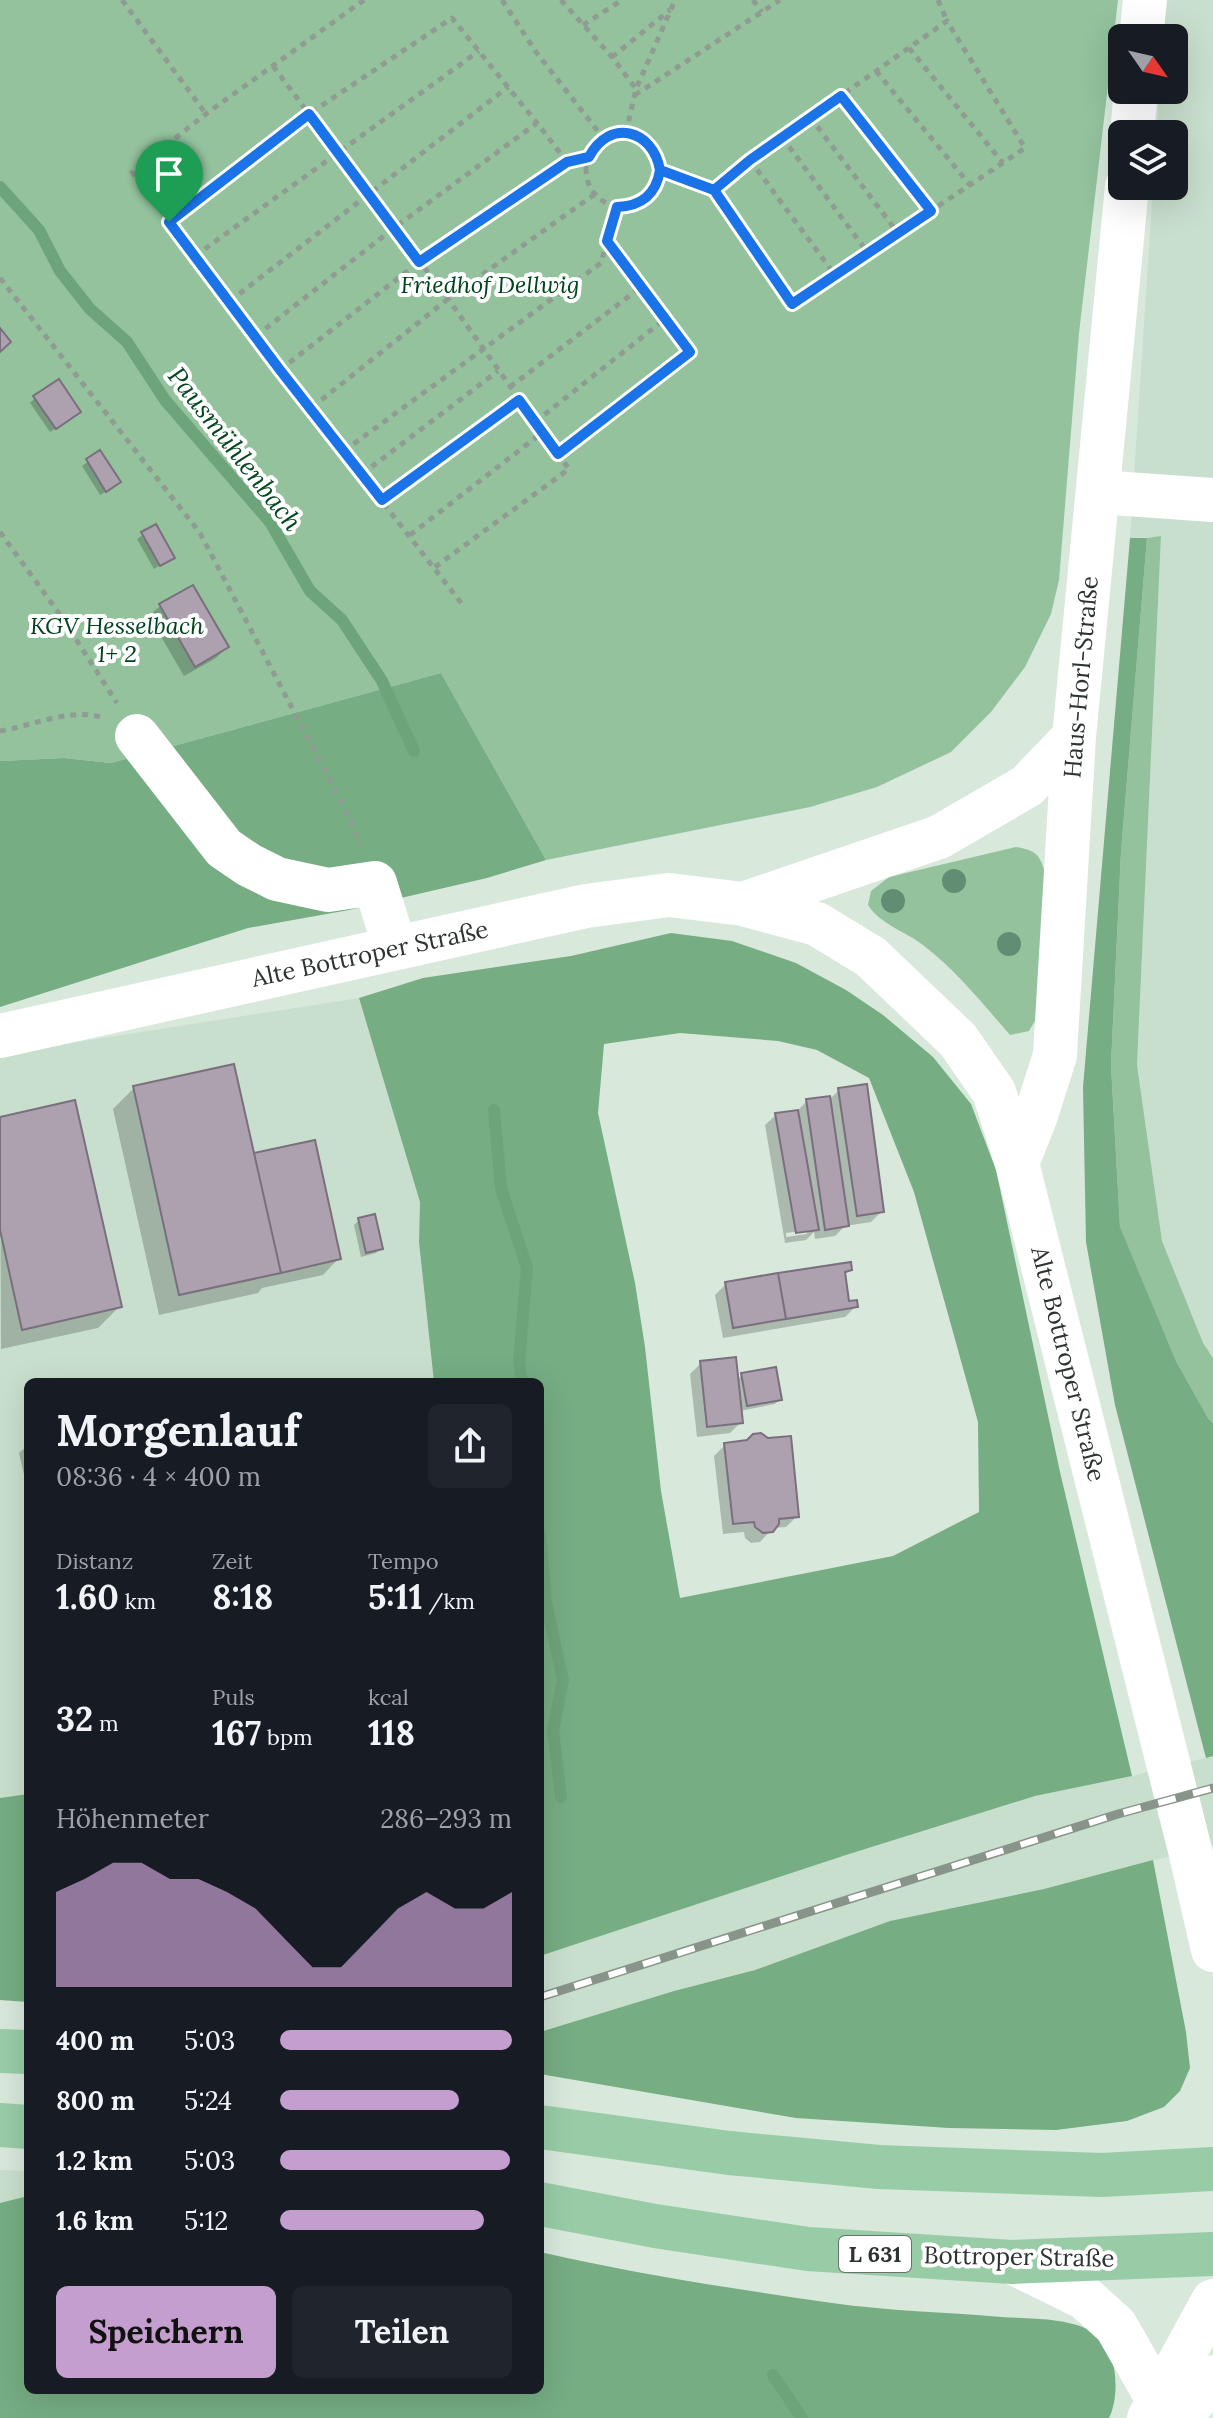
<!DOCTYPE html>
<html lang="de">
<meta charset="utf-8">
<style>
body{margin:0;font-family:Lora,serif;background:#20242c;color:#f1f3f6;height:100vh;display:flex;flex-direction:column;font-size:30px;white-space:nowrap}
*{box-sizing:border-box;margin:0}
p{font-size:26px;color:#9ea1a6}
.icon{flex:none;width:44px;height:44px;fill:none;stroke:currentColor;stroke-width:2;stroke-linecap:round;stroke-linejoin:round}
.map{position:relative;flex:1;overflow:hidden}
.drawer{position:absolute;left:24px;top:1378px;width:520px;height:1016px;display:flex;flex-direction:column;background:#171b24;border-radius:12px;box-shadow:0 8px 32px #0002}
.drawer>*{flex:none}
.needle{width:52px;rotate:124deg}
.fabs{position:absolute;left:1108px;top:24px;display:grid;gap:16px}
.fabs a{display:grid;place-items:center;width:80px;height:80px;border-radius:12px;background:#171b24;box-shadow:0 8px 32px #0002;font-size:40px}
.pin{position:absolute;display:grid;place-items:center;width:68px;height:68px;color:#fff;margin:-82px -34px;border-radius:50% 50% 50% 0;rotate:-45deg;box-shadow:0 0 8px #0007}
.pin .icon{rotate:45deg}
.round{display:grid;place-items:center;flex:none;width:84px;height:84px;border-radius:12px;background:#20242c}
.summary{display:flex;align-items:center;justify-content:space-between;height:136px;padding:0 32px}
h1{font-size:44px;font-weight:800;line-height:60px}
.figures{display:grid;grid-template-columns:repeat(3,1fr);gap:12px;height:136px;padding:8px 32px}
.figures div{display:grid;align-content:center}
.figures b{font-size:34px;font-weight:800}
.figures small{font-size:22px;font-weight:400}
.figures p{font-size:22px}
.chart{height:224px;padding:16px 32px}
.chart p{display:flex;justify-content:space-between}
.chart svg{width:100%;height:144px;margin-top:8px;fill:#c59ed0;opacity:.7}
.cta{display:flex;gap:16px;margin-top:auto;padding:16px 32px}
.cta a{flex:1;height:92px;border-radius:12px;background:#c59ed0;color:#111;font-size:32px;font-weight:800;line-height:92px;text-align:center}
.cta a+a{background:#20242c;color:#f1f3f6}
ul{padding:0 32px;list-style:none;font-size:26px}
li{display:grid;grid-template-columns:128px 96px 1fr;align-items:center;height:60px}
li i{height:20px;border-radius:10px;background:#c59ed0}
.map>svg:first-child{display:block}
</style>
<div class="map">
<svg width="1213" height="2418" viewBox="0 0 1213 2418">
<rect width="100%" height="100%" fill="#d8e8db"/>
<!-- built -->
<path fill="#c9dfcd" d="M1165 0H1213V1358L1203 1344 1162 1241 1137 1065 1161 537 1130 538 1153 186H1174V134H1157L1159 90H1174V38H1163Z
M359 998 420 1202 419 1242 434 1382H28V1794L0 1798V1054Z
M1213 1756V1845L1044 1889 890 1921 755 1970 674 1991 540 2032V1956L846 1855 1035 1796 1132 1776Z
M0 2170 28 2171V2196L0 2203Z"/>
<!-- green -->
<path fill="#93c29d" d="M0 0H1118L1079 333 1059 580 1051 614 1025 667 991 712 951 752 877 787 810 807 546 860 441 673 111 763 64 758 0 761Z
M1161 536 1137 1065 1162 1241 1203 1343 1213 1358V1423L1208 1418 1176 1361 1120 1228 1111 1065 1121 852 1147 538Z
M1016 847C1035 850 1041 855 1045 874L1036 1019 1029 1031 1010 1035C983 1004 956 970 923 945 905 931 881 925 868 905L871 891 889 877Z"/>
<!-- forest -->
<path fill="#76ad83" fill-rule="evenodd" d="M1130 538H1147L1121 852 1111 1065 1120 1227 1176 1361 1208 1418 1213 1423V1756L1206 1758 1115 1405 1086 1242 1083 1087Z
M441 673 546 860 487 878 349 910 248 928 0 1007V761L64 758 111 763Z
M671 933 732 941 796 963 846 990 883 1015 933 1057 971 1104 996 1170 1060 1472 1132 1776 1035 1796 846 1855 540 1956V1382H434L419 1242 420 1202 359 998 423 978 571 956ZM680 1033 778 1041 817 1050 869 1078 914 1192 978 1422 979 1512 893 1556 680 1598 661 1491 645 1347 635 1283 598 1113 604 1044Z
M28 1794V2002L0 2000V1798Z
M1153 1860 1186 2032 1190 2068 1180 2091 1164 2107 1127 2121 1056 2130 949 2128 796 2118 540 2074V2032L674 1991 755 1970 890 1921 1044 1889Z
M28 2196V2390H540V2252C636 2274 735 2289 832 2303 888 2311 945 2312 1001 2317 1030 2319 1071 2317 1096 2334 1118 2350 1120 2396 1109 2418H0V2203Z"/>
<!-- shadow -->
<path fill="#0003" fill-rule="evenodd" d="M35 398 73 417 50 432 30 403Z
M100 453 114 487 100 495 82 466Z
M155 526 172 557 154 569 137 539Z
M160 606 227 647 216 658 184 676 149 616Z
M134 1088 253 1158 339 1258 323 1275 262 1288 258 1293 159 1315 113 1109Z
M839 1090 882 1211 871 1222 845 1226 835 1236 815 1239 814 1232 806 1240 785 1243 765 1125 776 1115 796 1112 807 1101H828ZM807 1230V1234L786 1237V1233Z
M0 1119 119 1307 98 1328 1 1349Z
M359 1220 381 1248 376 1253 361 1257 354 1225Z
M850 1270 843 1276 848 1303 856 1306 845 1317 723 1338 715 1295 726 1284Z
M701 1363 736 1381 742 1375 780 1399 775 1404 740 1411 741 1422 730 1433 697 1437 690 1374Z
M28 1445V1492L19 1453Z
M725 1445 797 1516 786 1527 773 1528 760 1542 751 1543 745 1538 744 1532 723 1534 714 1456Z"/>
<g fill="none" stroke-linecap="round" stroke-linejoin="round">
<!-- stream -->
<path stroke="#6da47a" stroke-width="12" d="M0 187 39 230 60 271 90 309 127 342 165 400 270 522 310 591 342 620 382 681 414 751
M494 1110 501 1188 527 1268 519 1361 522 1382
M540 1533 546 1603 563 1680 553 1730 561 1797
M773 2375 802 2418"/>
</g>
<!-- building -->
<path fill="#ada1af" stroke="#7a6f7d" stroke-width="2" d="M0 328 11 342 0 352Z
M59 379 81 412 56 429 33 396Z
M100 450 121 482 106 492 86 459Z
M156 524 175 558 160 566 141 532Z
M193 585 229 647 195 667 159 604Z
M234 1064 281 1273 179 1295 133 1086Z
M867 1084 884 1212 857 1216 838 1088Z
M830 1096 849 1226 825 1230 806 1099Z
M75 1100 122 1307 22 1330 0 1230V1117Z
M798 1110 819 1230 796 1233 775 1113Z
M315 1140 341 1259 281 1273 254 1153Z
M375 1214 383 1249 366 1253 358 1218Z
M851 1262 852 1270 845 1272 849 1301 857 1300 858 1307 786 1319 778 1273Z
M778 1273 786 1319 733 1328 725 1282Z
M736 1357 743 1423 707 1427 700 1361Z
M776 1367 782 1400 747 1406 741 1373Z
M761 1433 768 1438 791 1436 799 1517 779 1519V1524L773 1532 763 1533 755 1527 754 1522 733 1524 724 1443 747 1440 753 1434Z"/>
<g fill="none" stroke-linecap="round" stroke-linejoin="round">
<!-- path -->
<path stroke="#909c92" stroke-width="5" stroke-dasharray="6 6" stroke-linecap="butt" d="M122 0 206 114
M364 0 206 114 132 172 310 409 448 299 595 194
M502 0 536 52 604 139
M561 0 612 57 636 89
M753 0 762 12
M938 0 947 21
M583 25 622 0
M909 48 1003 163
M612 57 670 10
M273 66 448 299 569 469 435 567
M876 71 970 185
M635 95 780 0
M841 96 931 211
M810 117 898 233
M626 133 636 89 675 0
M586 170a37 37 0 1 1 74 0a37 37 0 1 1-74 0Z
M782 137 868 253
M750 160 835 275
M660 170 714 190 792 304 1025 148 947 21 750 160 714 190
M169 222 309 114 452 18 537 123
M195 256 479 51
M0 278 200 533 351 820 360 845
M230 301 508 87
M256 336 394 228 537 123 567 162
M280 370 419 262 567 162 589 157
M510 387 641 287
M310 409 462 604
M535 422 665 319
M344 451 601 263 607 241
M558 454 690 352 607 241 617 207
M362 474 498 371
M382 500 519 400
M0 532 61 616 117 703
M410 535 543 432
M0 731C32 726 68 708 101 717"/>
<!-- minor -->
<path stroke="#fff" stroke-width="44" d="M1141 38 1145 0
M1132 134 1136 90
M1098 492 1213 500
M137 736 224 848 249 865 277 879 328 890 375 883 395 948
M743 904 939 837 1027 786 1074 737
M0 1036 586 906 669 895 743 904 817 924 871 957 958 1040 994 1092 1017 1163 1190 1850 1213 1950
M1017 1163 1035 1118 1055 1055 1074 737 1127 186
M1012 2262 1085 2298 1116 2326 1158 2400
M1149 2418 1213 2301
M1180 2418 1213 2377"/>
<!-- major -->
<path stroke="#98cca7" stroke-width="44" d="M0 2051 28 2052
M0 2125 28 2127
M540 2127 729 2153 879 2167 1102 2175 1213 2169
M540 2204 655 2226 808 2249 1012 2262 1213 2254"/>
<defs>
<path id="rail" d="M540 1997 1118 1814 1213 1788"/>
</defs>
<!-- rail casing -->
<use href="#rail" stroke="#88948a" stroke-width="9"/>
<!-- rail -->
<use href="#rail" stroke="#fff" stroke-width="6" stroke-dasharray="18" stroke-linecap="butt"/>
</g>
<!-- trees -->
<g fill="#618e72">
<circle cx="954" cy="881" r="12"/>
<circle cx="893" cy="901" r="12"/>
<circle cx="1009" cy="944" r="12"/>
</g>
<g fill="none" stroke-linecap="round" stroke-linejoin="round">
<defs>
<path id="route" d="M169 222 280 370 382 500 519 400 558 454 690 352 607 241 617 207C641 206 656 195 660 170L714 190 750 160 841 96 931 211 792 304 714 190 660 170C653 129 609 118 589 157L567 162 419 262 309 114 169 222"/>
</defs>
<!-- route casing -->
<use href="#route" stroke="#fff" stroke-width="16"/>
<!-- route -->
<use href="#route" stroke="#1a73e8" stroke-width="10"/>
</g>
<g text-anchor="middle" stroke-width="8" stroke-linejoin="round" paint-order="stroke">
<!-- shield labels -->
<rect fill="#fff" stroke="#6c706d" stroke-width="2" x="839" y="2236" width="72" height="36" rx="6"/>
<g font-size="22" font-weight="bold" fill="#2d332e">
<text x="875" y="2262">L 631</text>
</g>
<!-- park labels -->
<g font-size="24" font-style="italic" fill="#00441d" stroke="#fff">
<text x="490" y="293">Friedhof Dellwig</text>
<text x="117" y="634">KGV Hesselbach<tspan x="117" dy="28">1+ 2</tspan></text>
</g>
<!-- street labels -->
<g font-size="24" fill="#2d332e" stroke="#fff">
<text transform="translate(1081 677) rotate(-85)" y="8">Haus-Horl-Straße</text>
<text transform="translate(370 954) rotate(-12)" y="8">Alte Bottroper Straße</text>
<text transform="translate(1068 1364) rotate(76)" y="8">Alte Bottroper Straße</text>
<text transform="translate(1019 2257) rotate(1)" y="8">Bottroper Straße</text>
</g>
<!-- water labels -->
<g font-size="26" font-style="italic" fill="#044820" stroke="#fff">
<text transform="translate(235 449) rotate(52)" y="9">Pausmühlenbach</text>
</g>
</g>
</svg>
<div class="fabs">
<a><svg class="needle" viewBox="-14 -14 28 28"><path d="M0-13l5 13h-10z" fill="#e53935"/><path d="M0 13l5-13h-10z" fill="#9ea1a6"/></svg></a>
<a><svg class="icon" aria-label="layers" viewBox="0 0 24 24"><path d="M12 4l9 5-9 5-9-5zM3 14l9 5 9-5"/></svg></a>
</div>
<div class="pin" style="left:169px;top:222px;background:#1e9e55"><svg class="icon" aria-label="arrive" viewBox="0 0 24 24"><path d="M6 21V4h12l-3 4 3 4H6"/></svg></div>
<section class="drawer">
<div class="summary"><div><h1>Morgenlauf</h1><p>08:36 · 4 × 400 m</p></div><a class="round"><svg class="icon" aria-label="share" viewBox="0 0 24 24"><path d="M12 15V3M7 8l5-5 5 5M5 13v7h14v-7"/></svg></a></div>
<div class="figures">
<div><p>Distanz</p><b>1.60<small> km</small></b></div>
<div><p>Zeit</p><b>8:18</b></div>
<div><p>Tempo</p><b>5:11<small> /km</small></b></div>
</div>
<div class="figures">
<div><b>32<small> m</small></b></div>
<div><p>Puls</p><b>167<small> bpm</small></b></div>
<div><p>kcal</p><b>118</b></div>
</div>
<div class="chart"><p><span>Höhenmeter</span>286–293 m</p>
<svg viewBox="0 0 160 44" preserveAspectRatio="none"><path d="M0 44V15L10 11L20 6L30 6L40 11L50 11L60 15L70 20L80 29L90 38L100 38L110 29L120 20L130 15L140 20L150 20L160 15V44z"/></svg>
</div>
<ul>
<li><b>400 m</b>5:03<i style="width:100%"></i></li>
<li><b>800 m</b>5:24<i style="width:77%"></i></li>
<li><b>1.2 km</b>5:03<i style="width:99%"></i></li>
<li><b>1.6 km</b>5:12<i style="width:88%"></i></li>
</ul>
<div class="cta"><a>Speichern</a><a>Teilen</a></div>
</section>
</div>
